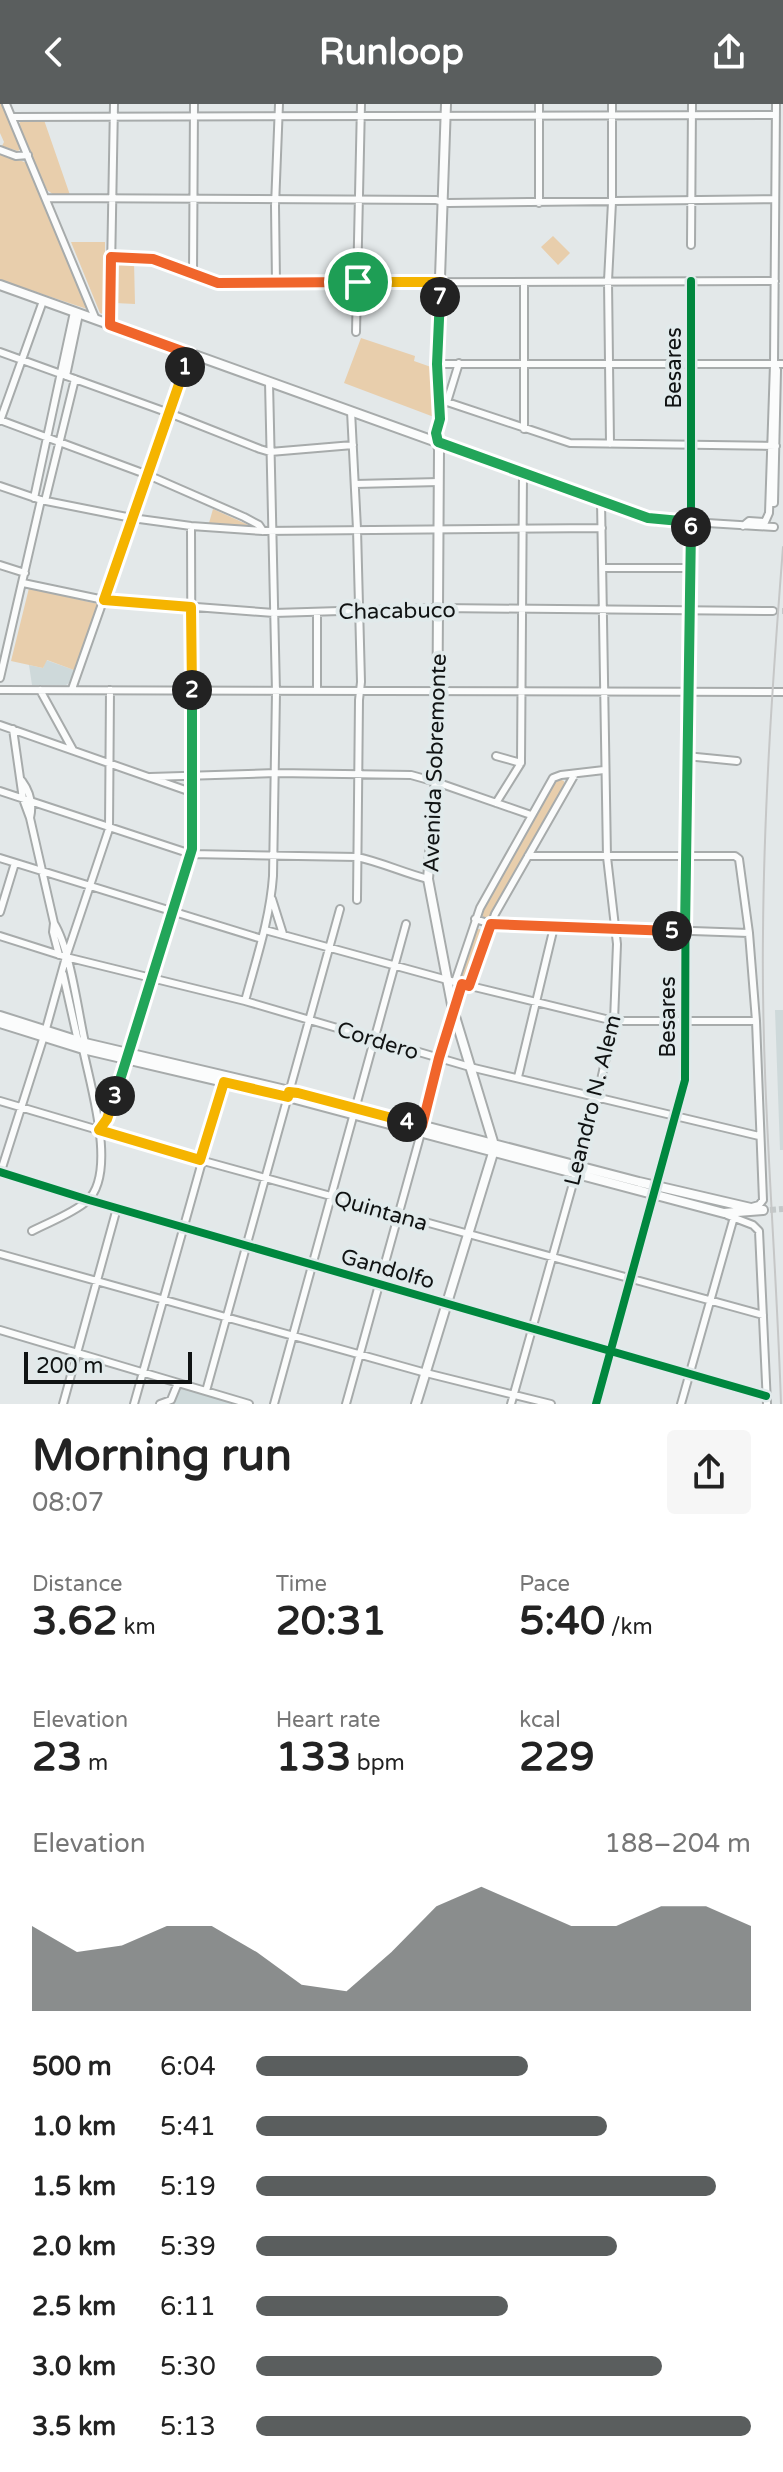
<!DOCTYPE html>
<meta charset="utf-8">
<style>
body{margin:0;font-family:"Varela Round",sans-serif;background:#f6f6f6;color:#222;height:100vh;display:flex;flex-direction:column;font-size:30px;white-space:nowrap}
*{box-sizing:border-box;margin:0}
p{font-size:26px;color:#767676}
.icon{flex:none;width:44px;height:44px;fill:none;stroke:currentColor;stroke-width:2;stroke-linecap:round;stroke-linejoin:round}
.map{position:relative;height:1300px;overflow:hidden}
.panel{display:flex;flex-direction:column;background:#fff;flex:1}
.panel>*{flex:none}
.scale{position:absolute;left:24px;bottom:20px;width:168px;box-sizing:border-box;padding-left:8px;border:4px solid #101313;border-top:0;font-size:22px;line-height:28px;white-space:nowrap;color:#101313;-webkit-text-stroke:6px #e1eaeb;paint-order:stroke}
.pin{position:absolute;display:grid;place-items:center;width:68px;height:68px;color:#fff;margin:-34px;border:4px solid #fff;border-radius:50%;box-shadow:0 2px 8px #0007}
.km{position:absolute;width:40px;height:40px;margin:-20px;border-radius:50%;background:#222;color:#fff;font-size:22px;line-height:40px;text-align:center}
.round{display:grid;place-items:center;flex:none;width:84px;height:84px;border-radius:8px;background:#f6f6f6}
.headline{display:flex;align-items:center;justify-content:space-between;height:136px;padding:0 32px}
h1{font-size:44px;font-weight:800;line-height:60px}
.metrics{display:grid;grid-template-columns:repeat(3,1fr);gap:12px;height:136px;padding:8px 32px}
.metrics div{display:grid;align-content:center}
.metrics b{font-size:40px;font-weight:800}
.metrics small{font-size:22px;font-weight:400}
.metrics p{font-size:22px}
.chart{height:224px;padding:16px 32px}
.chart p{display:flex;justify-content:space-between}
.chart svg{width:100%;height:144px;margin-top:8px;fill:#5a5e5e;opacity:.7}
ul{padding:0 32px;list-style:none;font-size:26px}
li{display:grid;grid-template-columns:128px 96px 1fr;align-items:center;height:60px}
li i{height:20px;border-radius:10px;background:#5a5e5e}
header{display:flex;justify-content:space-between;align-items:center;height:104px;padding:0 32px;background:#5a5e5e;color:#fff;font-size:36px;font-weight:800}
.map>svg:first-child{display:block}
</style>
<header><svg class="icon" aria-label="back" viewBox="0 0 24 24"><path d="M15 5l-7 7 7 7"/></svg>Runloop<svg class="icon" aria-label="share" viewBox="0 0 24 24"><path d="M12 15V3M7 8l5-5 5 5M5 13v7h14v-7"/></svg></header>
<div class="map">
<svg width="783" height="1300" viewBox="0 0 783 1300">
<rect width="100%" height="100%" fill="#e3e8e9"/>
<!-- built -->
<path fill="#ced9da" d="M46 556 74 566 69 579 66 581H32L29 561 43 564Z
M775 906H783V1046H780Z
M180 1282 237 1300H172Z"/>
<!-- green -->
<path fill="#e8ceac" d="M0 0H2L21 44 18 47 2 42 4 38 0 29Z
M22 16H44L70 91H54L47 86 18 21Z
M0 49 27 59 87 205 0 176Z
M553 132 570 149 558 161 541 143Z
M71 138H105V208L103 210 100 209Z
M118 157H134L135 200 115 199V159Z
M361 234 415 252 414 257 431 263 434 313 344 279Z
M213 405 253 423 209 419Z
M29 484 98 500 74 566 47 556 43 564 11 557Z
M557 674 564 677 565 681 492 811 484 814 481 810 482 805 554 676Z
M476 825H480L484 831 469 873 465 876 459 871Z"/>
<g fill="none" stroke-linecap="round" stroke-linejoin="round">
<!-- minor-tunnel -->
<path stroke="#c3c8c9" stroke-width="6" stroke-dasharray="6 3" stroke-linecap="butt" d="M773 507H783
M770 1106 783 1105"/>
<defs>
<path id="minor" d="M6 0 96 216
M12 13 776 11
M0 46 16 52 28 51
M46 94 436 96 448 99 775 95
M539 99V0
M691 141 692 0
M111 153 153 155 218 179 775 177
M193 170 194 0
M276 178 275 102 279 0
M524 178V325
M110 221 114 0
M356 228 361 0
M0 248 169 309 260 345 270 348 353 341
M437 260H783
M66 272 79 210
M447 298 570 339 776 342
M443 300 447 298 459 259
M351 307 357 425 361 578 359 596 357 796
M0 316 148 371 244 413 259 421 263 427
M0 317 43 197
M610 340 608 177 612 98V0
M355 380 439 378
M0 382 41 396 132 414 191 422 263 427 602 424
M34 394 74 208
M45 397 75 275
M770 399H774L777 266 774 260
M691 418 774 423
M743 422 749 417 765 418 769 409 774 260 776 0
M0 461 25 469
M603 464H690
M23 479 104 496 274 509 439 504 773 507
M317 508V587
M0 574 41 396
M72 585 190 250
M0 586 783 588
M40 586 73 646
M0 621 191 688
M13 625 23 695 30 714 54 819 53 828 59 851
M496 652 521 659
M686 652 737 657
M150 673 276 669 411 671 436 678 531 711
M22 677C30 688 33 701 30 714
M0 687 191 750 357 753C381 758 404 769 428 775
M496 699 521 659 523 369
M528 752H735L739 755 749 829 756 917 763 1096 759 1101 752 1103
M0 754 262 835
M272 795 283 830
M0 808 15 759
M475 815 491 820 749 829
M265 826 462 880 614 917H756
M0 832 66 853 245 897 470 963 759 1032
M63 870 78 937
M455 878 480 804 553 674 561 671 604 666
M469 882 495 810 575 670
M245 897C256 856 270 815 273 772L276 588 269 278
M518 973 554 823
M0 997 200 1056 763 1211
M99 1026 107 1015 127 955 192 745 191 422
M0 1068 89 1096 766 1292
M0 1070 44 932 66 853 109 725 110 586
M727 1111 753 1121 759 1127 767 1300
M32 1127C49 1118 72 1110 87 1097 118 1069 90 981 83 945L85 939C78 907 70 845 54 819
M0 1150 426 1269 551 1300
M0 1226 249 1300
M206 1287 340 805
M63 1300 117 1104
M134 1300 225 976
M160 1300 171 1296 178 1279
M274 1300 406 820
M346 1300 421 1029 439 954 462 880
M511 1300 597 994 614 917 617 840 607 753 601 397
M596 1300 685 976 686 652 691 418V177
M681 1300 734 1113"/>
<path id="major" d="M0 181 648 414 659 417 691 418
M0 912 85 939 298 989 639 1078 755 1105
M0 919 83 945 288 993 724 1109 763 1106
M416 1300 493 1049 494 1041 453 906 428 775 437 661 439 346 436 329 440 315 437 260 446 0"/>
</defs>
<!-- minor casing -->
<use href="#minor" stroke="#a7abab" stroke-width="10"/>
<!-- major casing -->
<use href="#major" stroke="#a7abab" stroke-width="12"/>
<!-- minor -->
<use href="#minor" stroke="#fbfcfc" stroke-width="6"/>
<!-- major -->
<use href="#major" stroke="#fbfcfc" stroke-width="8"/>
<!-- rail -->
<path stroke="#c6c7c7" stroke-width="2" d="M781 1300C776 1143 761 986 763 829 764 700 773 571 783 443"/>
<defs>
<path id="cycleway" d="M0 1068 89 1096 766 1292
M596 1300 685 976 686 652 691 418V177"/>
</defs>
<!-- cycleway casing -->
<use href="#cycleway" stroke="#e1eaeb" stroke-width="13"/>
<!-- cycleway -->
<use href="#cycleway" stroke="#00873e" stroke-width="8"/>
</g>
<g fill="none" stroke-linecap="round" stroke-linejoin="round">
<defs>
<path id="split-1" d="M185 263 190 250 110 221 111 153 153 155 218 179 358 178"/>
<path id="split-2" d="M185 263 104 496 191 503 192 586"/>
<path id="split-3" d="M115 992 192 745V586"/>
<path id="split-4" d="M115 992 107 1015 99 1026 200 1056 224 978 288 993 289 988 298 989 407 1018"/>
<path id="split-5" d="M407 1018 422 1022 439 954 462 880 469 882 491 820 672 827"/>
<path id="split-6" d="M672 827H685L691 423"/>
<path id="split-7" d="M440 193 437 260 440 315 436 329 438 338 648 414 691 418V423"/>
<path id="split-8" d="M358 178H441L440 193"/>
</defs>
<!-- split-1 casing -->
<use href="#split-1" stroke="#fff" stroke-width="16"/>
<!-- split-2 casing -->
<use href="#split-2" stroke="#fff" stroke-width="16"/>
<!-- split-3 casing -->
<use href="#split-3" stroke="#fff" stroke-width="16"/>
<!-- split-4 casing -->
<use href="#split-4" stroke="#fff" stroke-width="16"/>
<!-- split-5 casing -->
<use href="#split-5" stroke="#fff" stroke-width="16"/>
<!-- split-6 casing -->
<use href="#split-6" stroke="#fff" stroke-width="16"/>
<!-- split-7 casing -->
<use href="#split-7" stroke="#fff" stroke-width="16"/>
<!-- split-8 casing -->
<use href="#split-8" stroke="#fff" stroke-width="16"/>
<!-- split-1 -->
<use href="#split-1" stroke="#f0652b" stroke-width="10"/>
<!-- split-2 -->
<use href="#split-2" stroke="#f5b400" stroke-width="10"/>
<!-- split-3 -->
<use href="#split-3" stroke="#22a559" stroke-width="10"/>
<!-- split-4 -->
<use href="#split-4" stroke="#f5b400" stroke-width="10"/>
<!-- split-5 -->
<use href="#split-5" stroke="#f0652b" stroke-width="10"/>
<!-- split-6 -->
<use href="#split-6" stroke="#22a559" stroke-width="10"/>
<!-- split-7 -->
<use href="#split-7" stroke="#22a559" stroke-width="10"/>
<!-- split-8 -->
<use href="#split-8" stroke="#f5b400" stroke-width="10"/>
</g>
<g text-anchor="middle" stroke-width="8" stroke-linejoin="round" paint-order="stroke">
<!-- street labels -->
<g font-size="22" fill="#101313" stroke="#e1eaeb">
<text transform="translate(673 264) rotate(-90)" y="8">Besares</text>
<text transform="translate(397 506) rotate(-1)" y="8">Chacabuco</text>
<text transform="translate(434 659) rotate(-88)" y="8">Avenida Sobremonte</text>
<text transform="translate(667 913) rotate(-90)" y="8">Besares</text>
<text transform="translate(378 936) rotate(17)" y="8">Cordero</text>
<text transform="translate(592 996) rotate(-76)" y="8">Leandro N. Alem</text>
<text transform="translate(381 1106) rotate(16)" y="8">Quintana</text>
<text transform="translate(388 1164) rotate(16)" y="8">Gandolfo</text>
</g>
</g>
</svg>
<div class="scale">200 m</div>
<div class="pin" style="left:358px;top:178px;background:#1e9e55"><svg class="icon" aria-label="arrive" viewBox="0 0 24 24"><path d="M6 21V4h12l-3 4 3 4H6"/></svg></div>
<b class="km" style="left:185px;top:263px">1</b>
<b class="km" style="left:192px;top:586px">2</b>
<b class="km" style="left:115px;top:992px">3</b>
<b class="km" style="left:407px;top:1018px">4</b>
<b class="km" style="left:672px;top:827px">5</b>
<b class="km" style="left:691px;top:423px">6</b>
<b class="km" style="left:440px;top:193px">7</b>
</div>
<section class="panel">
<div class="headline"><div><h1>Morning run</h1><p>08:07</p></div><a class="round"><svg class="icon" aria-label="share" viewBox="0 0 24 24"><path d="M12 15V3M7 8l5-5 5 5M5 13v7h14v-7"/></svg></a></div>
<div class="metrics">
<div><p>Distance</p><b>3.62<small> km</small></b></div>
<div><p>Time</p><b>20:31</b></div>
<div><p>Pace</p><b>5:40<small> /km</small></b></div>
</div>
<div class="metrics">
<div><p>Elevation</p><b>23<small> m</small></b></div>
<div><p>Heart rate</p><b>133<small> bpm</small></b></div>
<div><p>kcal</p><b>229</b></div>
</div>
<div class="chart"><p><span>Elevation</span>188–204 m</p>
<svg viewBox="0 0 160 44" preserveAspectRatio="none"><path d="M0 44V18L10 26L20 24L30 18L40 18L50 26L60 36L70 38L80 26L90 12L100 6L110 12L120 18L130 18L140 12L150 12L160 18V44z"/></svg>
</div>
<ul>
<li><b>500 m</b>6:04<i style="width:55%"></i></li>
<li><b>1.0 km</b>5:41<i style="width:71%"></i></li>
<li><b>1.5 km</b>5:19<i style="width:93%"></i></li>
<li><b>2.0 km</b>5:39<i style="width:73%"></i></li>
<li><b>2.5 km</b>6:11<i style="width:51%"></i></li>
<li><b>3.0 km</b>5:30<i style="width:82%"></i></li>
<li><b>3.5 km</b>5:13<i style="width:100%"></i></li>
</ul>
</section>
